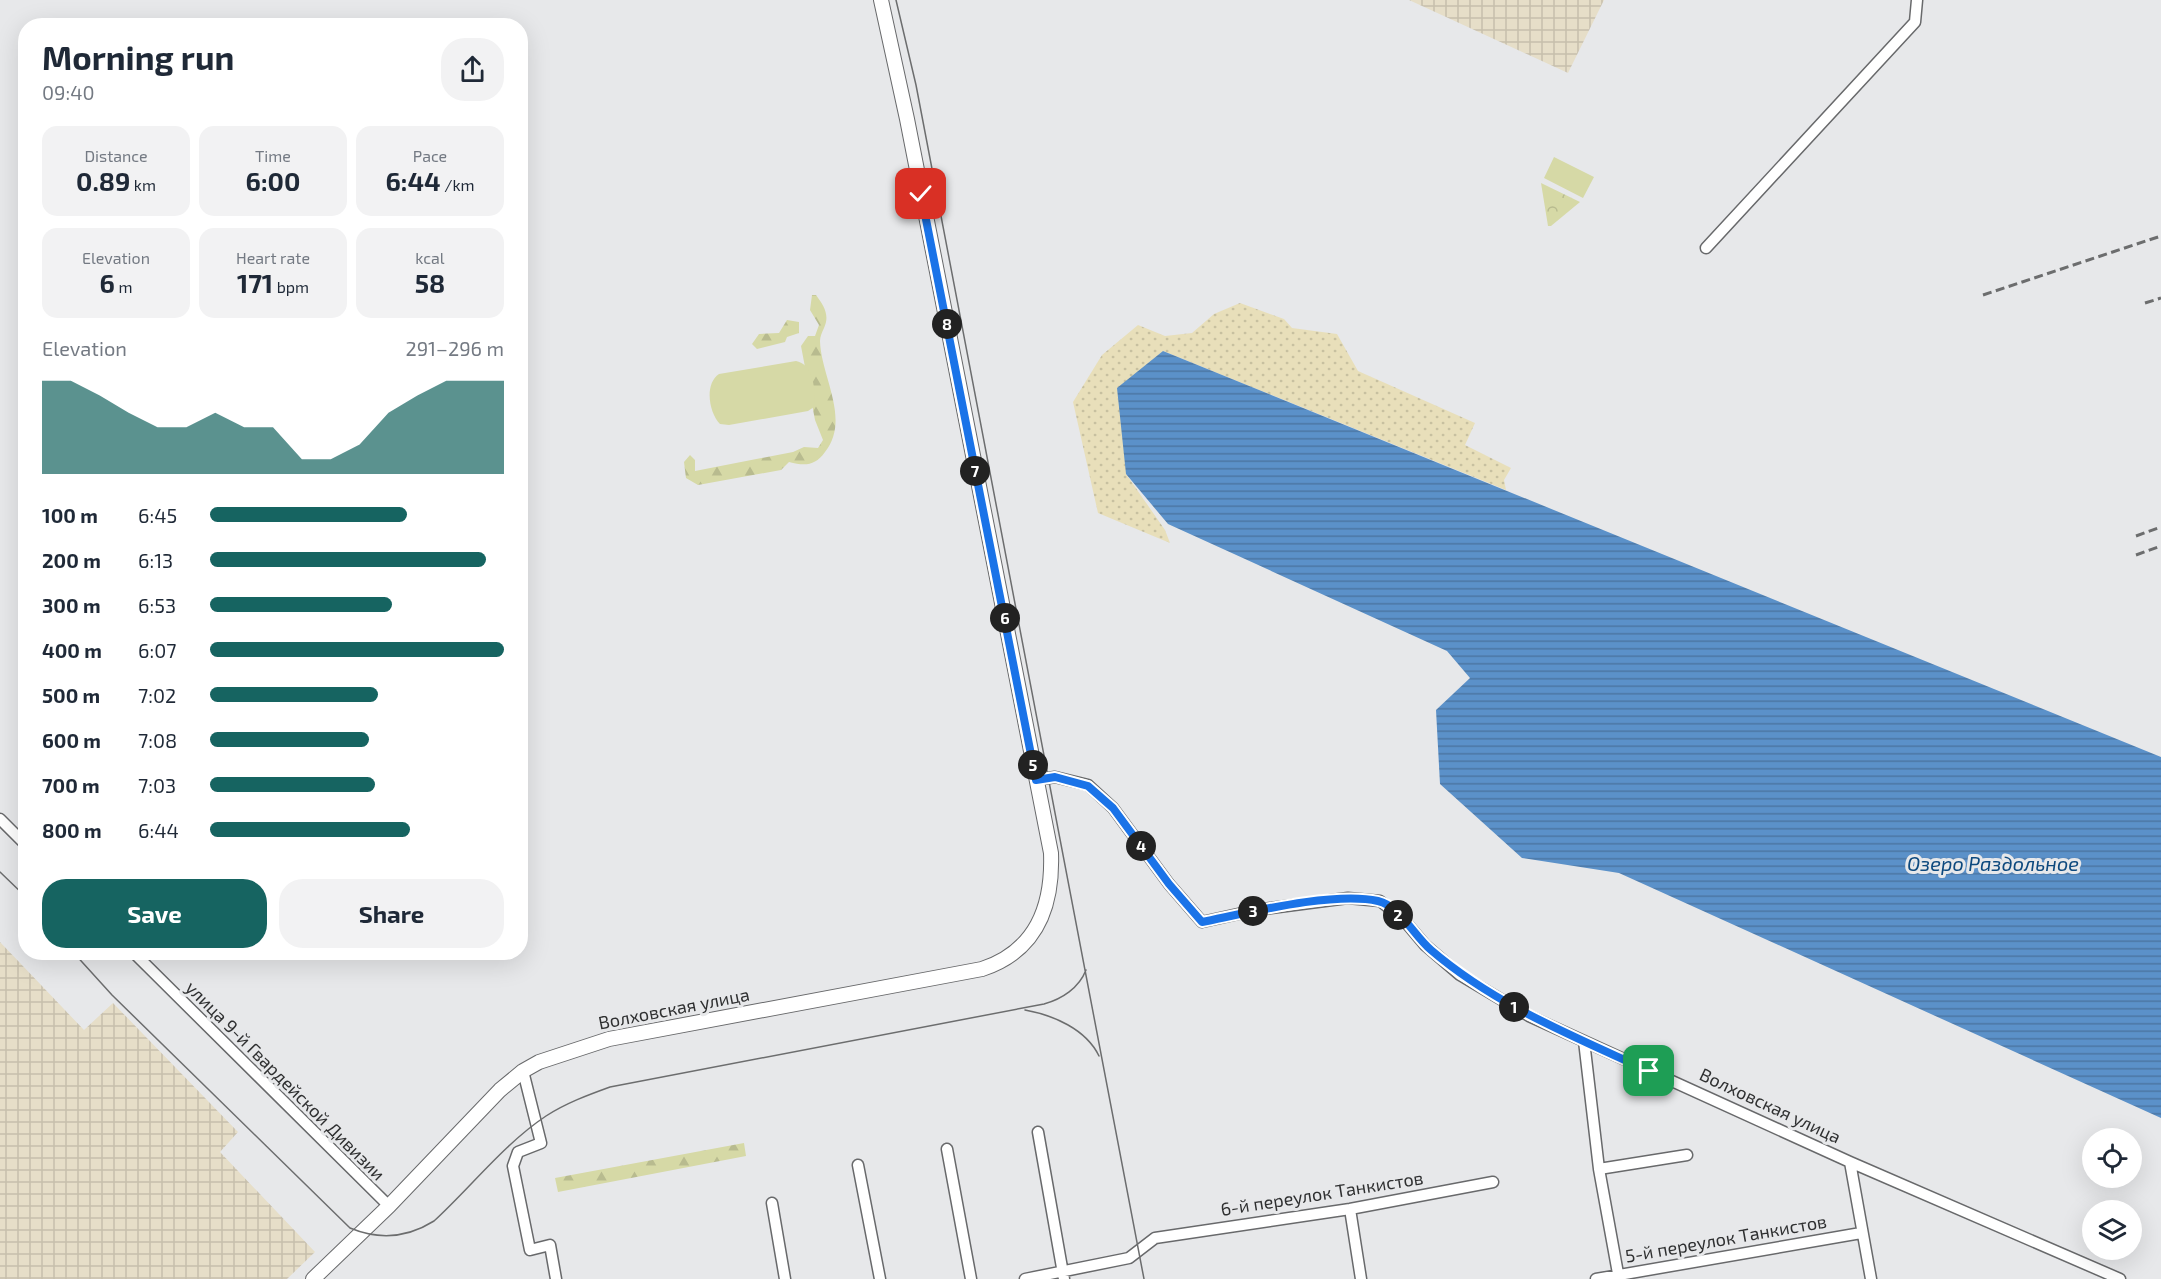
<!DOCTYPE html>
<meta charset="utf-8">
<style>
body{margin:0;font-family:"Exo 2",sans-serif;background:#f2f2f3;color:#1f2937;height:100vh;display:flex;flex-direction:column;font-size:22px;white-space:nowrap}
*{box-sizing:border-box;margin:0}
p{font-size:20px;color:#747a83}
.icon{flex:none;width:33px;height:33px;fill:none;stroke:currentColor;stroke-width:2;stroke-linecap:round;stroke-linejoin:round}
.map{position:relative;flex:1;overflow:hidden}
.sheet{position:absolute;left:18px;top:18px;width:510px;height:942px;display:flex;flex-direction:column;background:#fff;border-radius:24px;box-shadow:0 6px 24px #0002}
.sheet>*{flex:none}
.buttons{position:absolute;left:2082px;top:1128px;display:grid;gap:12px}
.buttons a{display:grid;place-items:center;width:60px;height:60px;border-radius:50%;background:#fff;box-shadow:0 6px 24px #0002;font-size:30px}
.pin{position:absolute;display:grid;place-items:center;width:51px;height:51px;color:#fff;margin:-26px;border-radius:12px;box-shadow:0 3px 9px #0006}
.km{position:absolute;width:30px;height:30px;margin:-15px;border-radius:50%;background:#222;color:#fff;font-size:16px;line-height:30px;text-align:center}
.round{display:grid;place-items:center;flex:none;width:63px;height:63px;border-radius:24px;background:#f2f2f3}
.summary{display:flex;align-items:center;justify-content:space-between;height:102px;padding:0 24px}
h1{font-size:33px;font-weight:700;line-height:45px}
.metrics{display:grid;grid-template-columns:repeat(3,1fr);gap:9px;height:102px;padding:6px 24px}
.metrics div{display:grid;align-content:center;border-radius:15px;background:#f2f2f3;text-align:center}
.metrics b{font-size:26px;font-weight:700}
.metrics small{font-size:16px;font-weight:400}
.metrics p{font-size:16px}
.chart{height:168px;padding:12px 24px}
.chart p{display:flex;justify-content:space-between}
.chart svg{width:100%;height:108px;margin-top:6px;fill:#166461;opacity:.7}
.cta{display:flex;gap:12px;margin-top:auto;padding:12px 24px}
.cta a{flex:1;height:69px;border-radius:24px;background:#166461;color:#fff;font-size:24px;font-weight:700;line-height:69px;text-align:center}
.cta a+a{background:#f2f2f3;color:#1f2937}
ul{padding:0 24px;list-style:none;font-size:20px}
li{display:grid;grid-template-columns:96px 72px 1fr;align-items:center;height:45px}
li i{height:15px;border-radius:8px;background:#166461}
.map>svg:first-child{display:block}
</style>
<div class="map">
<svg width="2161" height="1279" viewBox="0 0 2161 1279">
<defs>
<pattern id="industrial-grid" width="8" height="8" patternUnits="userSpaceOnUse" patternTransform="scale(1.5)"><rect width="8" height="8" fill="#e6dec8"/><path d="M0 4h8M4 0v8" fill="none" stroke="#c6bfac"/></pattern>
<pattern id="forest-firs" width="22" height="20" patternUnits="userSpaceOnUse" patternTransform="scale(1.5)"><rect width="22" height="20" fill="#d6d9a6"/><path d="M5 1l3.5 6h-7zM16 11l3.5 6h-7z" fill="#b8bb8f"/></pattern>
<pattern id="sand-dots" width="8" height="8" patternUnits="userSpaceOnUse" patternTransform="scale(1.5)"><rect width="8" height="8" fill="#e8dfba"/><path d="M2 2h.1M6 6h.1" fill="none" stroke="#c7c0a0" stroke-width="1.8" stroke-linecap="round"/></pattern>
<pattern id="park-crowns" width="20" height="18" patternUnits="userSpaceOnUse" patternTransform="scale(1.5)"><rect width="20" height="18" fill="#d6d9a6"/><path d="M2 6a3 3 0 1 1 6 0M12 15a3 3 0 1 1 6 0" fill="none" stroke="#b8bb8f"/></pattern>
<pattern id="water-rules" width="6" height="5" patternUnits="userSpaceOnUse" patternTransform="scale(1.5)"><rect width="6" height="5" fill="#5b91c9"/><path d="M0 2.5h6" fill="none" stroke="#4c77a4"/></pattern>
</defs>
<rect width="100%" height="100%" fill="#e7e8ea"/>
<!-- industrial -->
<path fill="url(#industrial-grid)" d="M1409 0H1604L1568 73Z
M0 942 84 1030 113 1003 238 1132 220 1152 315 1252 287 1279H0Z"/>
<!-- forest -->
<path fill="url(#forest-firs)" d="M812 295H816C824 306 830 315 824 328 822 332 820 337 820 341 821 377 851 419 825 452 815 466 805 466 789 462L781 470 698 485 686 478 684 462 690 455 695 460V471L793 452 804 447 818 448 823 440 815 420 801 346 808 336H815L819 325 810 310Z
M787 320 799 322V333L787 337 785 342 757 349 752 344 759 334 779 333Z
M744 1143 746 1156 558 1192 555 1178Z"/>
<!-- sand -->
<path fill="url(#sand-dots)" d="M1240 303 1284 319 1292 328 1337 334 1358 371 1475 423 1465 445 1511 468 1504 480 1506 490 1163 351 1126 474 1165 530 1170 543 1098 513 1073 402 1102 355 1138 325 1165 336 1192 333 1214 314Z"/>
<!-- park -->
<path fill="url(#park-crowns)" d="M1541 183 1580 202 1551 226H1548Z"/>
<!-- pitch -->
<path fill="#d6d9a6" d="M1554 157 1594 177 1583 198 1544 178Z
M796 361C814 364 816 392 814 407L808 411 729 425 720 424C709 413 704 384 719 374Z"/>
<!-- water -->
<path fill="url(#water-rules)" d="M1163 351 2161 757V1118L1619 873 1522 858 1440 784 1436 710 1470 678 1447 651 1168 524 1126 474 1117 388Z"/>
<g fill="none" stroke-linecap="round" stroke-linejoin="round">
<defs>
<path id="minor" d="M1706 248 1915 22 1917 0
M1036 780 1055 777 1088 785 1113 808 1169 884 1202 922 1256 910 1348 898 1380 901 1403 919 1425 945 1460 975 1529 1016 1850 1162 2120 1279
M0 819 26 845
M133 952 389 1206
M1584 1041 1599 1169 1619 1279
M523 1071 541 1143 518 1152 513 1166 530 1250 550 1245 556 1279
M1038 1132 1064 1279
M947 1149 971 1279
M1850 1162 1871 1279
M858 1165 880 1279
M1599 1169 1687 1155
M772 1203 785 1279
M1350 1209 1361 1279
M1025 1279 1129 1258 1155 1238 1350 1209 1493 1182
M1596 1279 1861 1233"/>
<path id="major" d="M313 1279 389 1206 500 1090 523 1071 539 1062 609 1039 982 969C1036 951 1053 907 1051 853L907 119 881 0"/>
</defs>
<!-- minor casing -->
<use href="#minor" stroke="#68696b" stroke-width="13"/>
<!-- major casing -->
<use href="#major" stroke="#68696b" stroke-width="16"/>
<!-- minor -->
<use href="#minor" stroke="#fff" stroke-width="10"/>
<!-- major -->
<use href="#major" stroke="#fff" stroke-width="14"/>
<!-- tram -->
<path stroke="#6c6d6e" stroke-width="1.5" d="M896 0 916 85 1144 1279
M0 872 26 897
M73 952 112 995 350 1228C379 1240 407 1238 434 1221 471 1187 504 1144 546 1116 566 1103 588 1095 610 1087L1044 1004C1062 999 1079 988 1086 970
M1025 1010C1053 1015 1086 1029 1099 1056"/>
<!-- rail -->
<path stroke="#6c6d6e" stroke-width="3" stroke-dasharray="9 4.5" stroke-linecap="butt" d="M1983 295 2161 236
M2145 303 2161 298
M2136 536 2161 527
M2136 555 2161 546"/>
</g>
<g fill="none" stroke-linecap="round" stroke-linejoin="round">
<defs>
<path id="route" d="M921 194 1036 780 1055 777 1088 786 1113 808 1169 884 1202 922C1247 913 1334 891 1378 901 1400 906 1414 936 1431 950 1495 1005 1573 1036 1649 1071"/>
</defs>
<!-- route casing -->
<use href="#route" stroke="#fff" stroke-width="12"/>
<!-- route -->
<use href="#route" stroke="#1a73e8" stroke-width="8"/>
</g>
<g text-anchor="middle" stroke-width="6" stroke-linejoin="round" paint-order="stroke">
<!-- street labels -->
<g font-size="18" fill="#2f3031" stroke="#e7e8ea">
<text transform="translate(674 1009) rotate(-11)" y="6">Волховская улица</text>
<text transform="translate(285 1081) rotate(45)" y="6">улица 9-й Гвардейской Дивизии</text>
<text transform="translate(1770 1106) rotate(25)" y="6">Волховская улица</text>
<text transform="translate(1322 1194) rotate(-9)" y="6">6-й переулок Танкистов</text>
<text transform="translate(1726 1239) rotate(-10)" y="6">5-й переулок Танкистов</text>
</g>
<!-- water labels -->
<g font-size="20" font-style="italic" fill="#0d497e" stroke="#e7e8ea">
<text x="1993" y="871">Озеро Раздольное</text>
</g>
</g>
</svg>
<div class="buttons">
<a><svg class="icon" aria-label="locate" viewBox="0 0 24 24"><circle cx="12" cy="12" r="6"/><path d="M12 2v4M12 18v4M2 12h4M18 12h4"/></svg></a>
<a><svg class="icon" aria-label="layers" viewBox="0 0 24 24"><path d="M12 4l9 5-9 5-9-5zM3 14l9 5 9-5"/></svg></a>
</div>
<div class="pin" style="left:1649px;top:1071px;background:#1e9e55"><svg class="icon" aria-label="arrive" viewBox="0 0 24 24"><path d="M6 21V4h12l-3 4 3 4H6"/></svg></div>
<div class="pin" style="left:921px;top:194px;background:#d93025"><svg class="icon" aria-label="check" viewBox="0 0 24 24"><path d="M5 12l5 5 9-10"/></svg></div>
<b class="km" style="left:1514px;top:1007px">1</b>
<b class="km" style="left:1398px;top:915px">2</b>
<b class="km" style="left:1253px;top:911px">3</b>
<b class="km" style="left:1141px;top:846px">4</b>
<b class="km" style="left:1033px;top:765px">5</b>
<b class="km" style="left:1005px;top:618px">6</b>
<b class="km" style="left:975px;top:471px">7</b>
<b class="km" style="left:947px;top:324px">8</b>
<section class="sheet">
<div class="summary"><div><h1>Morning run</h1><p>09:40</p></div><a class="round"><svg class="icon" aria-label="share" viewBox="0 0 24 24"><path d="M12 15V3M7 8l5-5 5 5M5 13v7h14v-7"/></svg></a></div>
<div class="metrics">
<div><p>Distance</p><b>0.89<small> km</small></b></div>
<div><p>Time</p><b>6:00</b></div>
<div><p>Pace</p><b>6:44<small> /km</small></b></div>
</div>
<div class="metrics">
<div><p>Elevation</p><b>6<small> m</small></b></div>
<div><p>Heart rate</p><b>171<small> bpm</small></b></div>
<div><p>kcal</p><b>58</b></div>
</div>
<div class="chart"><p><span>Elevation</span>291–296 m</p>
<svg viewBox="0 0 160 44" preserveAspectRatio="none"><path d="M0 44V6L10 6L20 12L30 19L40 25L50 25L60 19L70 25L80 25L90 38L100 38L110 32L120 19L130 12L140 6L150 6L160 6V44z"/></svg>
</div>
<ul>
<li><b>100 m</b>6:45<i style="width:67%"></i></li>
<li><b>200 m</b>6:13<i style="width:94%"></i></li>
<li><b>300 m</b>6:53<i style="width:62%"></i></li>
<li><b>400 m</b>6:07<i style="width:100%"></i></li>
<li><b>500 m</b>7:02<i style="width:57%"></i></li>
<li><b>600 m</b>7:08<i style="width:54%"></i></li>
<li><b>700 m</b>7:03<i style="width:56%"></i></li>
<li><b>800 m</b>6:44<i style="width:68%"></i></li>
</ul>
<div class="cta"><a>Save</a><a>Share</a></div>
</section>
</div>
